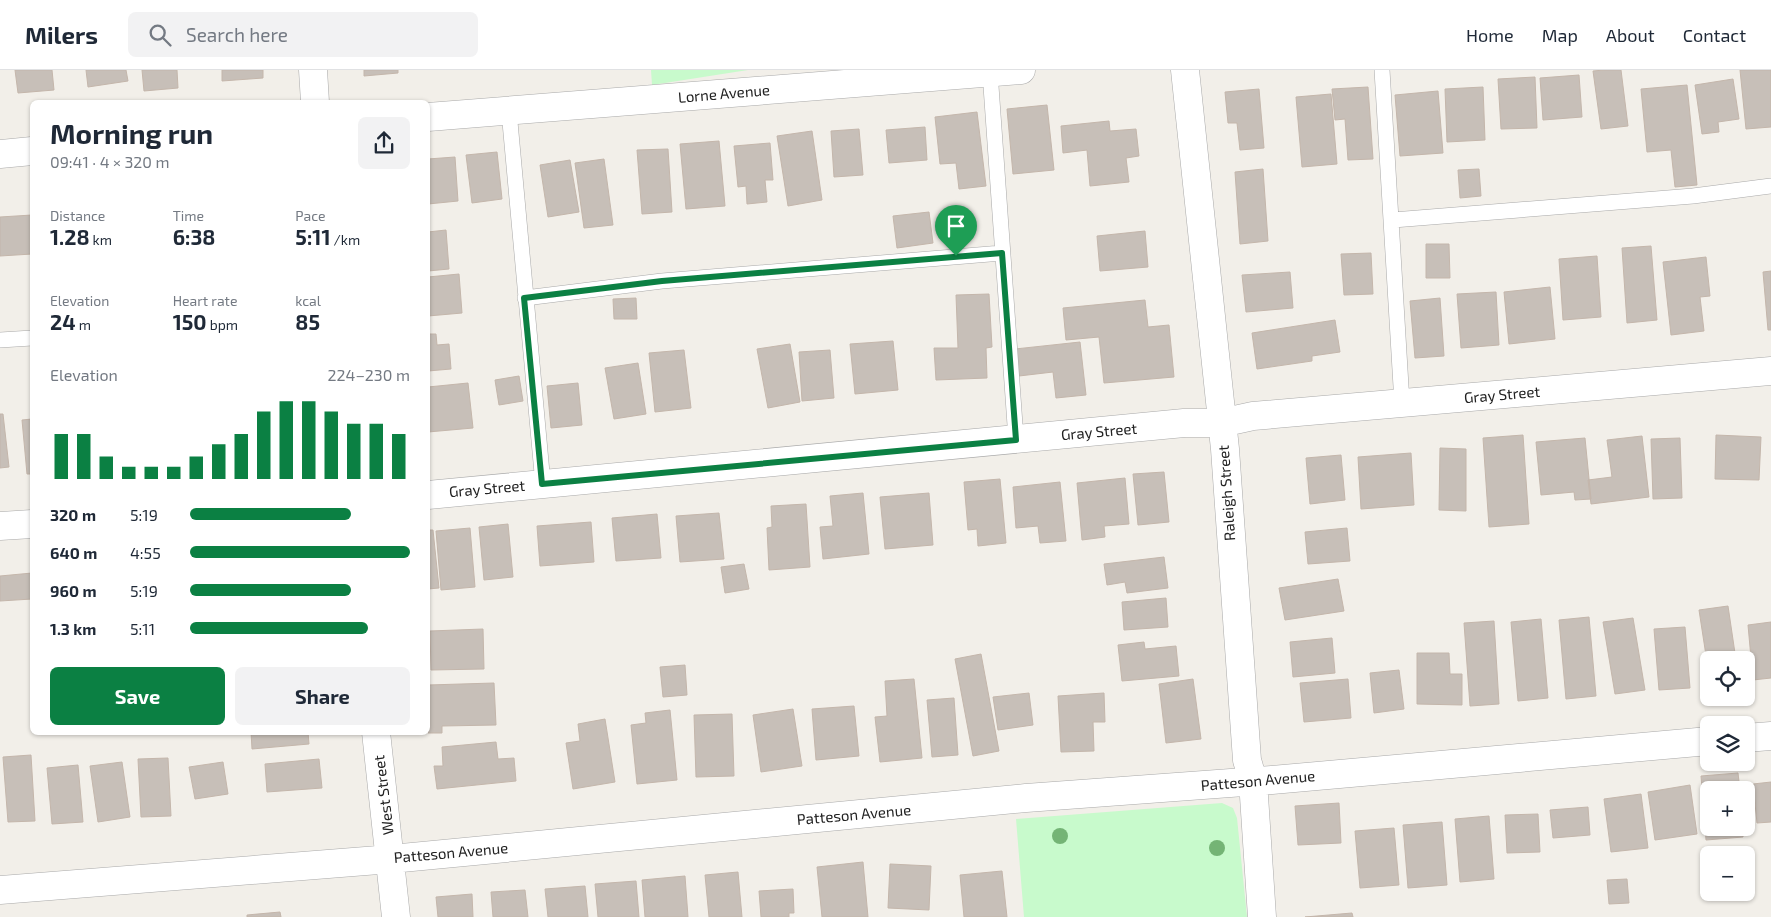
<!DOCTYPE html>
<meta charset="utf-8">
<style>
body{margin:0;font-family:"Exo 2",sans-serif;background:#f2f2f3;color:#1f2937;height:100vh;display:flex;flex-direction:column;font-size:19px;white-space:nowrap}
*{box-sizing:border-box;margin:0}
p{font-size:16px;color:#747a83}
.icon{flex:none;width:28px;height:28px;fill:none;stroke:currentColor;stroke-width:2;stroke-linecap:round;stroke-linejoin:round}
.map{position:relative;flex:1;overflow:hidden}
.side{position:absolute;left:30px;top:30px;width:400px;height:635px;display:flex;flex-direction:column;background:#fff;border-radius:8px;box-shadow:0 1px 4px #0004}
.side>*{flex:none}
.fabs{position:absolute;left:1700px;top:581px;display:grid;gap:10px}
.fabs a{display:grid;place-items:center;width:55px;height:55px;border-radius:8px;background:#fff;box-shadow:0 1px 4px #0004;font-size:25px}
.pin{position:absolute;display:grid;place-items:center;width:42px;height:42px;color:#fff;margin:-51px -21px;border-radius:50% 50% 50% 0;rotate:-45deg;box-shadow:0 0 5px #0007}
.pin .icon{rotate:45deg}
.round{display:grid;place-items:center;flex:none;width:52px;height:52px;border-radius:8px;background:#f2f2f3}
.overview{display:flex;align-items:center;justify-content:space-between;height:85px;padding:0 20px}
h1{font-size:28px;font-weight:700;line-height:38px}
.metrics{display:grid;grid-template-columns:repeat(3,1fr);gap:8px;height:85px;padding:5px 20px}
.metrics div{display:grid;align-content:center}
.metrics b{font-size:21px;font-weight:700}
.metrics small{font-size:14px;font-weight:400}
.metrics p{font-size:14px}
.chart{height:140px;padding:10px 20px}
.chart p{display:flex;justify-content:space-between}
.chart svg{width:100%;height:90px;margin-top:5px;stroke:#0b8043;stroke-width:6}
.action{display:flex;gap:10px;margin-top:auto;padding:10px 20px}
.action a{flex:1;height:58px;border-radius:8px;background:#0b8043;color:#fff;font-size:20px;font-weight:700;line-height:58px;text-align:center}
.action a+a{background:#f2f2f3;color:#1f2937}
ul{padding:0 20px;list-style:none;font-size:16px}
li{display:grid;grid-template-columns:80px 60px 1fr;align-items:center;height:38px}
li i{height:12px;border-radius:6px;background:#0b8043}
header{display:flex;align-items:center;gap:30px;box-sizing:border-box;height:70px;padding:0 25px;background:#fff;border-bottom:1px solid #e0e1e3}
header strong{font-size:24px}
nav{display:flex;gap:28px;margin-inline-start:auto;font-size:18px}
.search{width:350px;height:45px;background:#f2f2f3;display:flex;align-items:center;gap:12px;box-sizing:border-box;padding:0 18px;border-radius:8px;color:#747a83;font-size:19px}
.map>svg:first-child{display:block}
</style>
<header>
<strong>Milers</strong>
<div class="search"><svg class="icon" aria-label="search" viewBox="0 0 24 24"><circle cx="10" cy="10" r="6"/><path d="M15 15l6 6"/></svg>Search here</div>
<nav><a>Home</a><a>Map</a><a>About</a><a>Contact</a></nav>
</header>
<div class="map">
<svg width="1771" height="847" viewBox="0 0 1771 847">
<rect width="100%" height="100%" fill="#f2efe9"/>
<!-- park -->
<path fill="#c8facc" d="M651 0H748L652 15Z
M1222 733 1233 738 1237 748 1247 847H1024L1016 749Z"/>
<!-- building -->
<path fill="#c7bfb8" stroke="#c4b6ab" d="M15 0H52L54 20 18 23Z
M86 0H126L128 11 88 17Z
M142 0H177L178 18 144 21Z
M222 0H263V8L222 11Z
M364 0H398V3L364 6Z
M1604 0H1621L1628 56 1601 59 1593 1Z
M1740 0H1771V57L1746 59Z
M1579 5 1582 47 1543 50 1540 8Z
M1535 7 1537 58 1501 59 1498 9Z
M1733 9 1739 49 1718 52 1719 62 1702 64 1695 15Z
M1687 15 1697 115 1675 117 1671 80 1647 82 1641 19Z
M1368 17 1373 89 1348 90 1345 49 1335 50 1332 19Z
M1483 17 1485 70 1447 72 1445 19Z
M1259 19 1264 78 1240 80 1237 53H1228L1225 22Z
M1438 21 1443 83 1400 86 1395 25Z
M1331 24 1337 94 1302 97 1296 27Z
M1047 35 1054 100 1013 104 1007 39Z
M977 42 986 116 959 119 956 93 940 94 935 47Z
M1109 51 1110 61 1136 59 1139 86 1126 88 1129 112 1090 116 1087 80 1063 83 1061 56Z
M925 57 927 90 889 93 886 60Z
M859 59 863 105 834 107 831 61Z
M812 61 822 130 788 136 777 66Z
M719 71 725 136 686 139 680 74Z
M770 73 773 110H765L767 132 747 134 746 116 738 117 734 76Z
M668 79 672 142 642 144 637 80Z
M497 82 502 129 472 133 466 85Z
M455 87 458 131 428 134V89Z
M604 89 613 155 584 158 575 93Z
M570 90 579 142 548 147 540 95Z
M1263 99 1268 171 1240 174 1235 102Z
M1479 99 1481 126 1460 128 1458 100Z
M929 142 933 173 897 178 893 146Z
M32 145V184L0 186V147Z
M446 160 449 199 428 201V162Z
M1145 161 1148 197 1100 201 1097 166Z
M1426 174H1449L1450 208H1426Z
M1651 176 1657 250 1627 253 1622 178Z
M1371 183 1373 224 1344 225 1341 184Z
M1597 186 1601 247 1563 250 1559 189Z
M1706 187 1710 226 1700 227 1704 261 1671 265 1663 192Z
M1771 201V260H1768L1763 202Z
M1290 202 1293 238 1246 242 1242 205Z
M459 204 462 243 428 246V207Z
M1550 217 1555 269 1509 274 1504 222Z
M1496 222 1499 275 1461 278 1457 224Z
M989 224 992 277 986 278 987 308 936 310 934 278H958L956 225Z
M636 228 637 249H614L613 229Z
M1440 228 1444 286 1415 288 1410 231Z
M1145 230 1148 257 1169 255 1174 307 1104 313 1099 267 1066 270 1063 238Z
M1335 250 1340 282 1312 286V291L1257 299 1252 263Z
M428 264H436L437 275 449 274 451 299 428 301Z
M893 271 898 320 855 324 850 274Z
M1080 272 1086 325 1056 328 1053 302 1019 306 1015 279Z
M790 274 800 332 768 338 757 279Z
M684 280 691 338 655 342 649 283Z
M830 280 834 328 802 331 799 282Z
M638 293 646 344 614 349 605 298Z
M519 306 523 331 499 335 495 310Z
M468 313 473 358 428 362V317Z
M578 313 582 355 551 358 547 316Z
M0 344H3L9 397 0 398Z
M32 349V404H27L22 350Z
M1523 365 1529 454 1489 457 1483 368Z
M1716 365 1761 367 1759 410 1715 409Z
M1642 366 1649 427 1591 434 1588 410 1612 407 1607 370Z
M1585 368 1591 429 1575 430 1574 422 1541 425 1536 372Z
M1680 368 1682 428 1653 429 1651 369Z
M1440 378 1466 379V441L1439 440Z
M1411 383 1414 435 1361 439 1358 387Z
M1341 385 1345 430 1310 434 1306 388Z
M1164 402 1169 452 1138 455 1133 404Z
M1125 408 1129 454 1104 456 1105 467 1082 470 1077 413Z
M1000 409 1006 473 978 476 977 459 968 460 964 412Z
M1060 412 1066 471 1040 473 1038 456 1016 458 1013 417Z
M863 423 869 484 823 489 820 457 833 456 830 426Z
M929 423 933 475 885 479 880 427Z
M806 434 810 497 769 500 767 458 772 457 771 436Z
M719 443 724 489 680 492 676 446Z
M657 444 661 488 616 491 612 448Z
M591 452 594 492 540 496 537 456Z
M508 454 513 507 484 510 479 457Z
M470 458 475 517 441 520 436 461Z
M1347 458 1350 491 1308 494 1305 462Z
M428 460H433L439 518 428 519Z
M1164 487 1168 518 1127 523 1125 512 1107 515 1104 494Z
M744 494 749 519 725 523 721 497Z
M32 503V529L0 531V506Z
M1338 509 1344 541 1285 550 1279 518Z
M1166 528 1168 557 1124 560 1122 532Z
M1728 536 1736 590H1709V605L1699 540Z
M1589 547 1596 626 1566 629 1559 550Z
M1633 548 1645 620 1615 624 1603 552Z
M1541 549 1548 628 1518 631 1511 552Z
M1494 551 1499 634 1470 636 1464 553Z
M1771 552V608L1753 610 1748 555Z
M1685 557 1690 618 1659 620 1654 559Z
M483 559 484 599 431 600 430 561Z
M1332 568 1335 603 1293 607 1290 572Z
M1144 572 1145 579 1176 576 1179 606 1122 611 1118 575Z
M1417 583H1449L1450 604H1462V635L1417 634Z
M981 584 999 681 973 686 955 589Z
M685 595 687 625 663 627 660 597Z
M1399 600 1404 639 1374 643 1370 603Z
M914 609 922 688 880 692 875 647 887 646 885 611Z
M1193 609 1201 669 1166 673 1159 614Z
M1348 609 1351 648 1304 652 1300 613Z
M494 613 496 655 442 656V663H428V615Z
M1029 623 1033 655 998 660 993 627Z
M1104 623 1105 652H1093L1094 681 1061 682 1058 626Z
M954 628 958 685 932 687 927 630Z
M854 636 859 686 816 690 812 639Z
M793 639 802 696 761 702 753 645Z
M670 640 677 710 637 714 631 655 646 653 645 643Z
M732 644 734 706 696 707 694 645Z
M605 649 615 712 573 719 566 673 580 671 578 654Z
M251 662H308L309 674 252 679Z
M496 672 498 689 514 688 516 711 437 719 434 696H443L442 677Z
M31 685 35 751 8 752 3 687Z
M168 688 171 746 141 747 138 689Z
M319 689 322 718 267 722 265 694Z
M122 692 130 747 98 752 90 696Z
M223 692 228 724 195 729 189 697Z
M78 695 83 752 52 754 47 698Z
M1738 703 1740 720H1709V758H1743V767L1706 770 1701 706Z
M1771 712V752L1757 753 1753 714Z
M1690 715 1697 764 1655 770 1648 722Z
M1641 724 1648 778 1611 782 1604 729Z
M1339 733 1341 773 1298 775 1295 736Z
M1588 737 1590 765 1553 768 1550 740Z
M1538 744 1540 782 1507 783 1505 745Z
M1489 746 1494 809 1460 812 1455 749Z
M1442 752 1447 815 1408 818 1403 755Z
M1394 758 1399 815 1360 818 1355 761Z
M863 792 868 847H822L817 797Z
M890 794 931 796 929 840 888 838Z
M1002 801 1007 847H964L960 805Z
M738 802 742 847H709L705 805Z
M685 806 688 847H645L642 810Z
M1627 809 1629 833 1609 834 1607 810Z
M636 811 639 847H598L595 814Z
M585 816 588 847H548L545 819Z
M793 819 794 843H789V847H761L759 821Z
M525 820 528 847H493L491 822Z
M472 824 473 847H438L436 827Z
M280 842 281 847H247V845Z
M1352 843 1353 847H1305Z"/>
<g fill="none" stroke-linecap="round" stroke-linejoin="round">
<defs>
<path id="service" d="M1382 0 1402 333
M990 2 1016 369
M509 41 543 414
M1393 150 1693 126 1771 116
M525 228 662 211 1002 183
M0 270 32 268"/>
<path id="minor" d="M313 0 315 32
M1185 0 1225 379 1247 690 1253 711 1262 847
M428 47 1021 0
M0 84 32 81
M428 425 1184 353H1221L1253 346 1771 301
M0 456 32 454
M376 662 396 847
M1746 668 1771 666
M0 820 391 789 1026 728 1272 710 1709 671"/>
</defs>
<!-- service casing -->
<use href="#service" stroke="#a9a9a9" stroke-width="16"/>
<!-- minor casing -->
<use href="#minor" stroke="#a9a9a9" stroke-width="29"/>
<!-- service -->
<use href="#service" stroke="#fff" stroke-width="15"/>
<!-- minor -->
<use href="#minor" stroke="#fff" stroke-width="28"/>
</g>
<!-- trees -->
<g fill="#74b475">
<circle cx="1060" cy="766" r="8"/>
<circle cx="1217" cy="778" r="8"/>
</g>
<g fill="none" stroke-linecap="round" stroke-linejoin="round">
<defs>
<path id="route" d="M1002 183 1016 370 542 414 524 228 662 211Z"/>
</defs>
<!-- route casing -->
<use href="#route" stroke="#fff" stroke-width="10"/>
<!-- route -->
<use href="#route" stroke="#0b8043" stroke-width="6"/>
</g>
<g text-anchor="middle" stroke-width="5" stroke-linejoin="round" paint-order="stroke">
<!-- street labels -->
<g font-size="15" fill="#222" stroke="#fff">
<text transform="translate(724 24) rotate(-5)" y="5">Lorne Avenue</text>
<text transform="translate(1502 325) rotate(-5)" y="5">Gray Street</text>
<text transform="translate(1099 362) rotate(-5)" y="5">Gray Street</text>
<text transform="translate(487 419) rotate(-5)" y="5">Gray Street</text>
<text transform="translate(1227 423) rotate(-94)" y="5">Raleigh Street</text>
<text transform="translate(1258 711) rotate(-5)" y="5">Patteson Avenue</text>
<text transform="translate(384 725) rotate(-97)" y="5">West Street</text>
<text transform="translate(854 745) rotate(-5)" y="5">Patteson Avenue</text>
<text transform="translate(451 783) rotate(-5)" y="5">Patteson Avenue</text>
</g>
</g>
</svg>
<div class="fabs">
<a><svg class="icon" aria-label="locate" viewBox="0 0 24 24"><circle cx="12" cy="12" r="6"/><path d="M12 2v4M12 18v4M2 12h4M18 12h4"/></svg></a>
<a><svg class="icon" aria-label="layers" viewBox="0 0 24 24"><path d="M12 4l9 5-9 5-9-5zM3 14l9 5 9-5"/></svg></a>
<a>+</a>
<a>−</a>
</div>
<div class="pin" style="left:956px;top:186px;background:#1e9e55"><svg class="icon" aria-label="arrive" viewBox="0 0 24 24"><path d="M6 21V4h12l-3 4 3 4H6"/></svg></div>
<section class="side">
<div class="overview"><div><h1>Morning run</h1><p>09:41 · 4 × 320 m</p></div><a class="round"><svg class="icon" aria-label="share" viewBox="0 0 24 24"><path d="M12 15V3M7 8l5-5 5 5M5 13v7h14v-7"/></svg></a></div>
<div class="metrics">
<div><p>Distance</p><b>1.28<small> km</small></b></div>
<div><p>Time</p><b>6:38</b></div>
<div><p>Pace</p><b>5:11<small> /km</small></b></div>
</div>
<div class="metrics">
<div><p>Elevation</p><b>24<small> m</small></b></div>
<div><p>Heart rate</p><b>150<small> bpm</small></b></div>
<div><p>kcal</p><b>85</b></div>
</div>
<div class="chart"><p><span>Elevation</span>224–230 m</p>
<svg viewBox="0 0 160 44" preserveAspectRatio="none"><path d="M5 44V22M15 44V22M25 44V33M35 44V38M45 44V38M55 44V38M65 44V33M75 44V27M85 44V22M95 44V11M105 44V6M115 44V6M125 44V11M135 44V17M145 44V17M155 44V22"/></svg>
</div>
<ul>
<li><b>320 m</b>5:19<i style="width:73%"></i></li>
<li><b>640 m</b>4:55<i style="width:100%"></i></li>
<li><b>960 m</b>5:19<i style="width:73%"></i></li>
<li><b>1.3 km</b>5:11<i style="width:81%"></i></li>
</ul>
<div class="action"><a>Save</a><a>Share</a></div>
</section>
</div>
